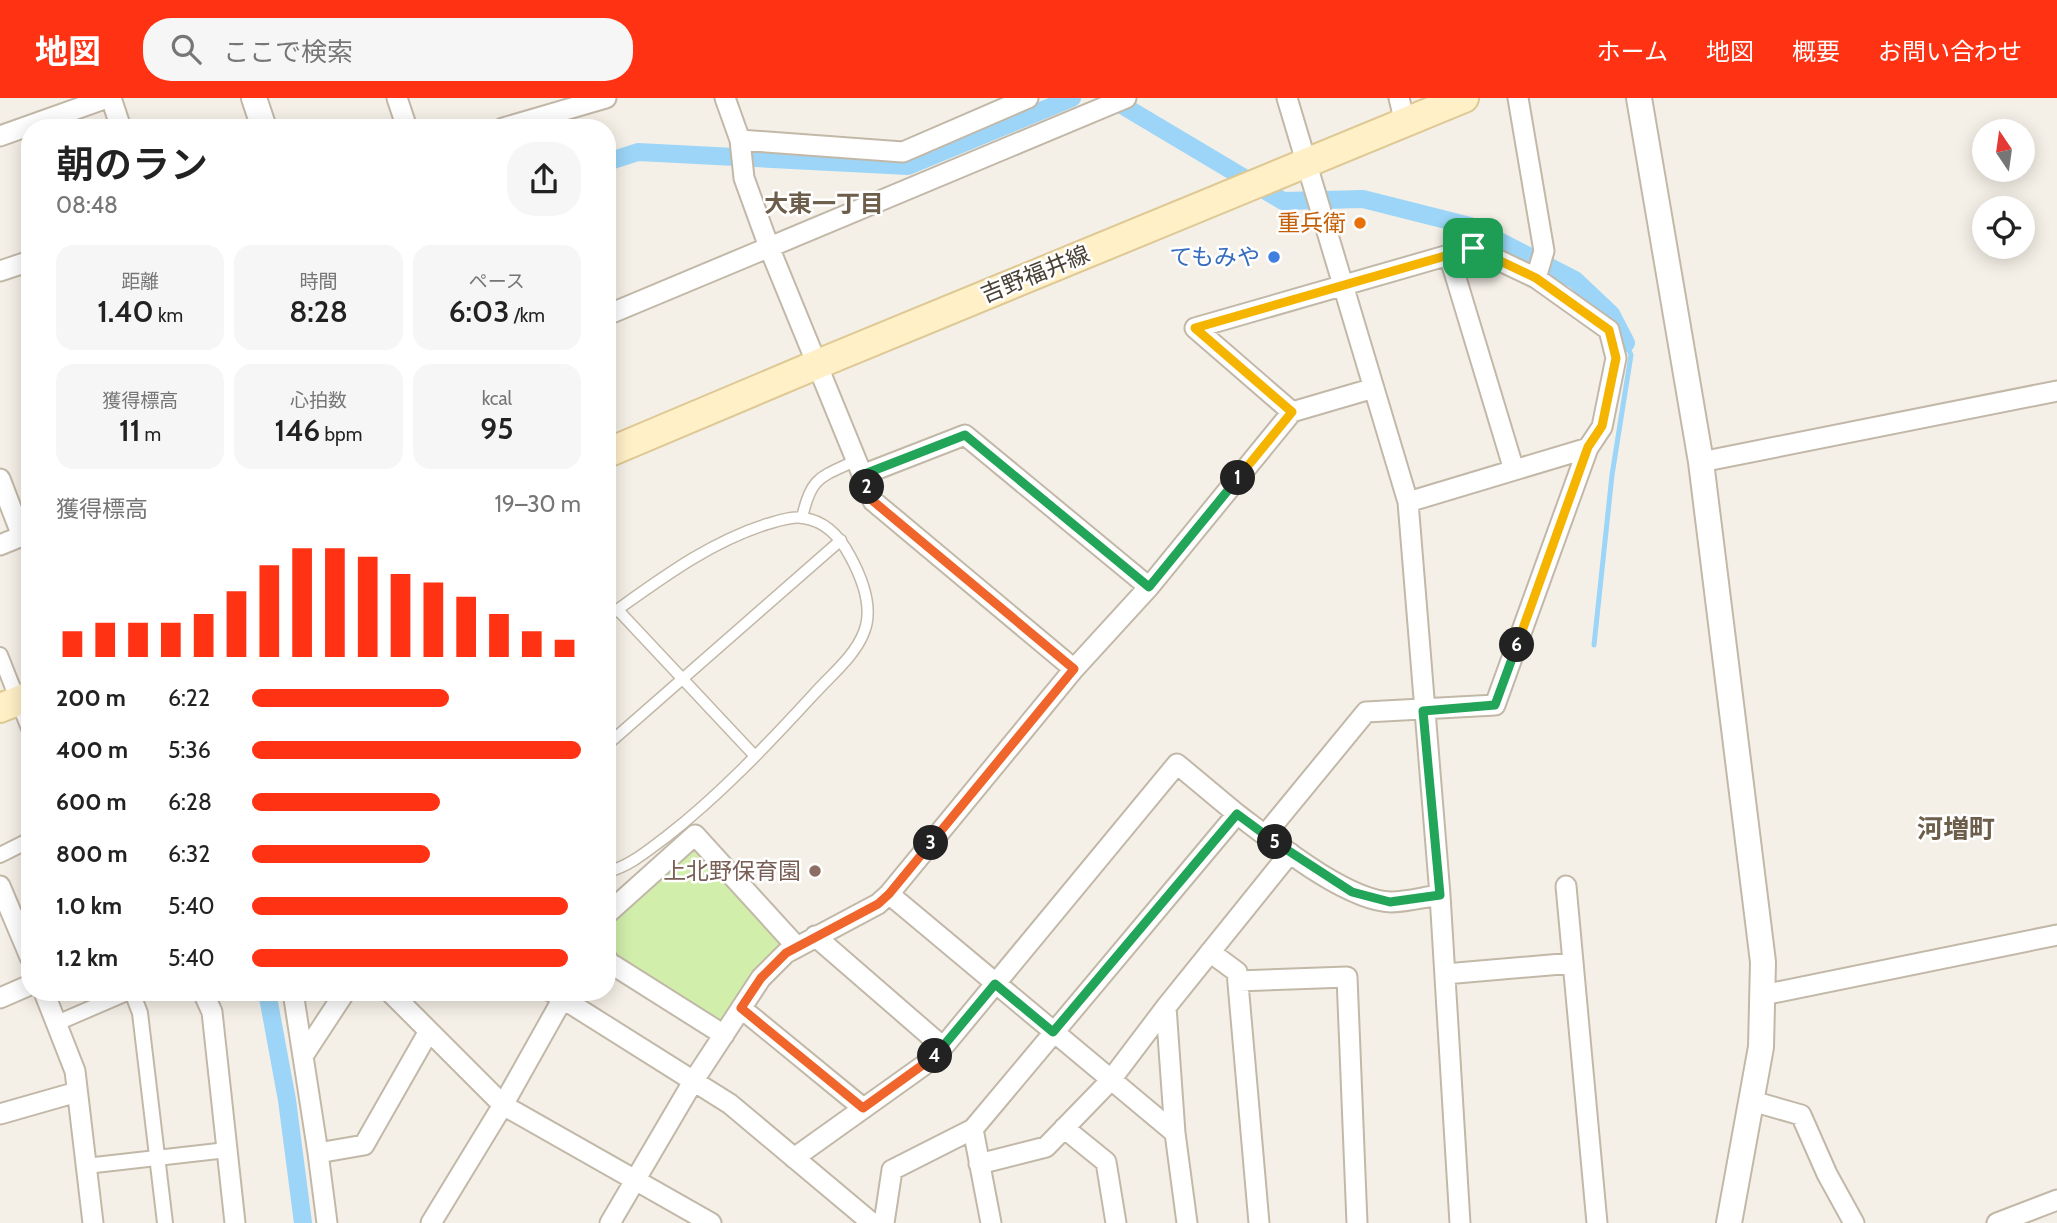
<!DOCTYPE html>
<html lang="ja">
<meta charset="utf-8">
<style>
body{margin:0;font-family:Cabin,"Noto Sans JP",sans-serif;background:#f6f6f6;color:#222;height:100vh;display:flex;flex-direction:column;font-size:26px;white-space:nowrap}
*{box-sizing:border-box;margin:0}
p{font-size:23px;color:#767676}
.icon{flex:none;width:38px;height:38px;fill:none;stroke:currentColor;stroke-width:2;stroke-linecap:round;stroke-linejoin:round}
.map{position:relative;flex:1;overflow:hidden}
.drawer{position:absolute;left:21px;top:21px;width:595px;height:882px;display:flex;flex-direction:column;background:#fff;border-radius:28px;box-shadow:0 4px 18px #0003}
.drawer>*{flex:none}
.needle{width:46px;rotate:347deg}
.fabs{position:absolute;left:1972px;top:21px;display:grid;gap:14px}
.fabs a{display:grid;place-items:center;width:63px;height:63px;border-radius:50%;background:#fff;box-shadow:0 4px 18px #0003;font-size:35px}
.pin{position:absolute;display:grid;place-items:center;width:60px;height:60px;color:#fff;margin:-30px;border-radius:14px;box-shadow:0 4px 10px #0006}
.km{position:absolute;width:35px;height:35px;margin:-18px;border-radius:50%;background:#222;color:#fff;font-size:19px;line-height:35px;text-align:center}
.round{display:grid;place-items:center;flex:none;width:74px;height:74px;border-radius:28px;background:#f6f6f6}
.overview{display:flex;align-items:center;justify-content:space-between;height:119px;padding:0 35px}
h1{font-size:38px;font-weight:600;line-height:52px}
.stats{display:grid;grid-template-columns:repeat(3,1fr);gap:10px;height:119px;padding:7px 35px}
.stats div{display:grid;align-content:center;border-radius:18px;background:#f6f6f6;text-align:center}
.stats b{font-size:30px;font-weight:600}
.stats small{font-size:19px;font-weight:400}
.stats p{font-size:19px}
.chart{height:196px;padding:14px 35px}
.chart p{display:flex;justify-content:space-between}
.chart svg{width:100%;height:126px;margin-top:7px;stroke:#ff3214;stroke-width:6}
ul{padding:0 35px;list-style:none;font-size:23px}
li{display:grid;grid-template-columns:112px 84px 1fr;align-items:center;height:52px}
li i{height:18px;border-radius:9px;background:#ff3214}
header{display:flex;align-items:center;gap:42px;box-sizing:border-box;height:98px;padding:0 35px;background:#ff3214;color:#fff}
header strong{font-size:33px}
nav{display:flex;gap:38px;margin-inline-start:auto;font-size:24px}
.search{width:490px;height:63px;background:#f6f6f6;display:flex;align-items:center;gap:18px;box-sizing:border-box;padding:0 24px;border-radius:28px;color:#767676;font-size:26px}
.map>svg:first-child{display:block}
</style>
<header>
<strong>地図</strong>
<div class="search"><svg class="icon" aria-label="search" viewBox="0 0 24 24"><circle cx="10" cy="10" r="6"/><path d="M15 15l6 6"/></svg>ここで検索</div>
<nav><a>ホーム</a><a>地図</a><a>概要</a><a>お問い合わせ</a></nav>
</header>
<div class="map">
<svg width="2057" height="1125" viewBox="0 0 2057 1125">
<rect width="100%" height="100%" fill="#f5f0e7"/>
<!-- green -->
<path fill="#d1eeab" d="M700 742 797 849 724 937 607 857V818Z"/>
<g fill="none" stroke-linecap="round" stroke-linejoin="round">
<!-- stream -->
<path stroke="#9cd5f8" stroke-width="5" d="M1594 547 1612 377 1631 257 1626 245"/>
<!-- canal -->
<path stroke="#9cd5f8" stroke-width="18" d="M1110 0 1283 103 1363 101 1470 128 1575 182 1611 216 1626 245
M607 64 638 54 908 68 1072 0
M267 894 287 1002 303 1125"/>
<defs>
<path id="service" d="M802 420C811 378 821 379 857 362
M617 511 754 657
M607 519C658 483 707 445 767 426 778 423 792 418 803 420 826 423 840 439 850 458 862 480 874 509 864 534 855 558 831 577 814 596 768 646 720 697 666 739 647 753 630 768 607 774
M607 647 841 442"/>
<path id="pedestrian" d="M0 557 30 633
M0 757 30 742
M132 894 140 915 165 1125
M57 925 129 894
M86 1068 227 1052"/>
<path id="minor" d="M111 0 121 30
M397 0 407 30
M725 0 740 42 744 80 769 149 873 403 1074 571
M1287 0 1408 404 1440 797 1460 1125
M1399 0 1405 25
M1518 0 1544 153 1536 180
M503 30 606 0
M0 38 107 0
M740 42 903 54 1028 0
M1449 157 1514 372
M0 173 30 163
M607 217 1126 0
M1701 364 2057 293
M862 377 965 337 1149 489
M0 381 22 438
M1408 404 1588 350
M0 447 22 438 28 430
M1265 737 1366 614 1495 607 1588 350 1602 329 1616 260 1609 232 1536 180 1473 150 1195 230 1292 314
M0 788 30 859
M1566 788 1597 1125
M889 796 1175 1035
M607 816 695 737 797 849
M815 838 943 949
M1210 854 1237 874 1259 1125
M607 861 610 865 724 937
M1445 876 1573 865
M1238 883 1347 879 1357 1125
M44 894 75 973 93 1125
M203 894 212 914 235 1125
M293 894 318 1055 327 1125
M390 894 503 1007 711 1125
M552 894 730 1006 872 1125
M1763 897 2057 837
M0 900 30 887
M1166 909 1175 1035 1187 1125
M741 910 863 1010
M303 958 345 894
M1752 1003 1801 1017 1827 1076 1854 1125
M0 1016 77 994
M1064 1030 1106 1064 1116 1125
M318 1055 364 1047 429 933
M794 1060 934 960 1177 666 1237 716
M979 1066 1046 1049 1110 983 1166 909 1290 755
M431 1125 503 1007 562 902
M610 1125 694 982 761 880 786 855 878 806 889 796 1074 571 1149 489 1292 314 1374 290
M884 1125 892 1072 973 1031
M991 1125 973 1031 1237 716C1273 743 1346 803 1391 804 1407 804 1424 799 1440 797
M1997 1125 2057 1102"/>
<path id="tertiary" d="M254 0 264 30
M1639 0 1701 364 1763 864 1761 949 1729 1125"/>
<path id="secondary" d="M607 355 818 266 1464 0
M0 610 30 598"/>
</defs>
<!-- service casing -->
<use href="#service" stroke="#c2b8a8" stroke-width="13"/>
<!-- pedestrian casing -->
<use href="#pedestrian" stroke="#c2b8a8" stroke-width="18"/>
<!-- minor casing -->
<use href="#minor" stroke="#c2b8a8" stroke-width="23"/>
<!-- tertiary casing -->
<use href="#tertiary" stroke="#c2b8a8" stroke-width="28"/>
<!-- secondary casing -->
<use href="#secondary" stroke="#dec893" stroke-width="32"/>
<!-- service -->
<use href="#service" stroke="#fff" stroke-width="10"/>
<!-- pedestrian -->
<use href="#pedestrian" stroke="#fff" stroke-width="14"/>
<!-- minor -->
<use href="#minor" stroke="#fff" stroke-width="19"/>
<!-- tertiary -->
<use href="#tertiary" stroke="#fff" stroke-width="24"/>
<!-- secondary -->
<use href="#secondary" stroke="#fff0c7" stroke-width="28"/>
</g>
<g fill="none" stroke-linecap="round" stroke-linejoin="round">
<defs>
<path id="split-1" d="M1238 380 1292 314 1195 230 1473 150"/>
<path id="split-2" d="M867 389 862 377 965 337 1149 489 1238 380"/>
<path id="split-3" d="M867 389 873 403 1074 571 931 745"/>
<path id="split-4" d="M931 745 889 796 878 806 786 855 761 880 741 910 863 1010 935 958"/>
<path id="split-5" d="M935 958 995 886 1053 934 1237 716 1275 744"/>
<path id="split-6" d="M1275 744 1352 794 1390 804 1440 797 1423 613 1495 607 1517 547"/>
<path id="split-7" d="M1473 150 1536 180 1609 232 1616 260 1602 328 1588 349 1517 547"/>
</defs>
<!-- split-1 casing -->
<use href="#split-1" stroke="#fff" stroke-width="14"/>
<!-- split-2 casing -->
<use href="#split-2" stroke="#fff" stroke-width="14"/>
<!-- split-3 casing -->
<use href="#split-3" stroke="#fff" stroke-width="14"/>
<!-- split-4 casing -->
<use href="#split-4" stroke="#fff" stroke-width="14"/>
<!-- split-5 casing -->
<use href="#split-5" stroke="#fff" stroke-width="14"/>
<!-- split-6 casing -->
<use href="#split-6" stroke="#fff" stroke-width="14"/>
<!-- split-7 casing -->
<use href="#split-7" stroke="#fff" stroke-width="14"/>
<!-- split-1 -->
<use href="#split-1" stroke="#f5b400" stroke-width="9"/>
<!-- split-2 -->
<use href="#split-2" stroke="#22a559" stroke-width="9"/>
<!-- split-3 -->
<use href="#split-3" stroke="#f0652b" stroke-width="9"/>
<!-- split-4 -->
<use href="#split-4" stroke="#f0652b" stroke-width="9"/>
<!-- split-5 -->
<use href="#split-5" stroke="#22a559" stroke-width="9"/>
<!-- split-6 -->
<use href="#split-6" stroke="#22a559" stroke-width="9"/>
<!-- split-7 -->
<use href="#split-7" stroke="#f5b400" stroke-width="9"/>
</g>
<!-- markers -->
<circle fill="#e8710a" stroke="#fff" stroke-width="2.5" cx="1360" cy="125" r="7"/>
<circle fill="#3f7fe0" stroke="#fff" stroke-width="2.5" cx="1274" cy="159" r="7"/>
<circle fill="#8d6e63" stroke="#fff" stroke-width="2.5" cx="815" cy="773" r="7"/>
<g text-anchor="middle" stroke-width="5" stroke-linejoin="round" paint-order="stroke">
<!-- food labels -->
<g font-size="23" fill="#c56008" stroke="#fff" text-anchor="end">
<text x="1346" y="133">重兵衛</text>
</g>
<!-- shop labels -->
<g font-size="23" fill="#366cbe" stroke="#fff" text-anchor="end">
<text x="1260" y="167">てもみや</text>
</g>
<!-- street labels -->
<g font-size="23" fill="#494135" stroke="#fff">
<text transform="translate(1035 176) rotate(-22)" y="8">吉野福井線</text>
</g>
<!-- education labels -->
<g font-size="23" fill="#785e54" stroke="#fff" text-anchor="end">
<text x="801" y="781">上北野保育園</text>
</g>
<!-- neighbourhood labels -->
<g font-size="24" font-weight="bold" fill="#6d5e4b" stroke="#fff">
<text x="824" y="114">大東一丁目</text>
</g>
<!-- quarter labels -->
<g font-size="26" font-weight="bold" fill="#6d5e4b" stroke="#fff">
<text x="1956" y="740">河増町</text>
</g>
</g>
</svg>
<div class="fabs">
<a><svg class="needle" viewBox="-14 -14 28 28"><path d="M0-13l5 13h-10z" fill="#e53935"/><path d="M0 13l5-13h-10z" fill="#767676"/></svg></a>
<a><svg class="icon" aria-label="locate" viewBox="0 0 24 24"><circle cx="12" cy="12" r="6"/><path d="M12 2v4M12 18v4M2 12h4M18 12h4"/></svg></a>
</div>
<div class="pin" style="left:1473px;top:150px;background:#1e9e55"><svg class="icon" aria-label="arrive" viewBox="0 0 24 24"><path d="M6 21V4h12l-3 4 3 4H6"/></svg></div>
<b class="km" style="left:1238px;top:380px">1</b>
<b class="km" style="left:867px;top:389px">2</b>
<b class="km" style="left:931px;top:745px">3</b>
<b class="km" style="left:935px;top:958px">4</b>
<b class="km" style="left:1275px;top:744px">5</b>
<b class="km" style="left:1517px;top:547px">6</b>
<section class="drawer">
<div class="overview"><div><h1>朝のラン</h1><p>08:48</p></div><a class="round"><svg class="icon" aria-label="share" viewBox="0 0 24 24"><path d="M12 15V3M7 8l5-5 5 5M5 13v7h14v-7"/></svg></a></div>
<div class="stats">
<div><p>距離</p><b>1.40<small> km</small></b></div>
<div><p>時間</p><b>8:28</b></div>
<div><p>ペース</p><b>6:03<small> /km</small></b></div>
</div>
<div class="stats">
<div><p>獲得標高</p><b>11<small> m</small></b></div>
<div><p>心拍数</p><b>146<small> bpm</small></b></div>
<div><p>kcal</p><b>95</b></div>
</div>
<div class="chart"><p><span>獲得標高</span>19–30 m</p>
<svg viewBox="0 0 160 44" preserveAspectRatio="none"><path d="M5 44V35M15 44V32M25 44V32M35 44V32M45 44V29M55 44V21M65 44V12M75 44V6M85 44V6M95 44V9M105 44V15M115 44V18M125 44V23M135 44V29M145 44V35M155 44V38"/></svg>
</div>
<ul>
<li><b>200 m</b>6:22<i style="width:60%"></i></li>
<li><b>400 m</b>5:36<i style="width:100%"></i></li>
<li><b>600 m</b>6:28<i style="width:57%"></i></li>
<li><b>800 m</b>6:32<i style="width:54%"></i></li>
<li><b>1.0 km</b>5:40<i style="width:96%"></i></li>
<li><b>1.2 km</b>5:40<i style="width:96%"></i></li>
</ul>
</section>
</div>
